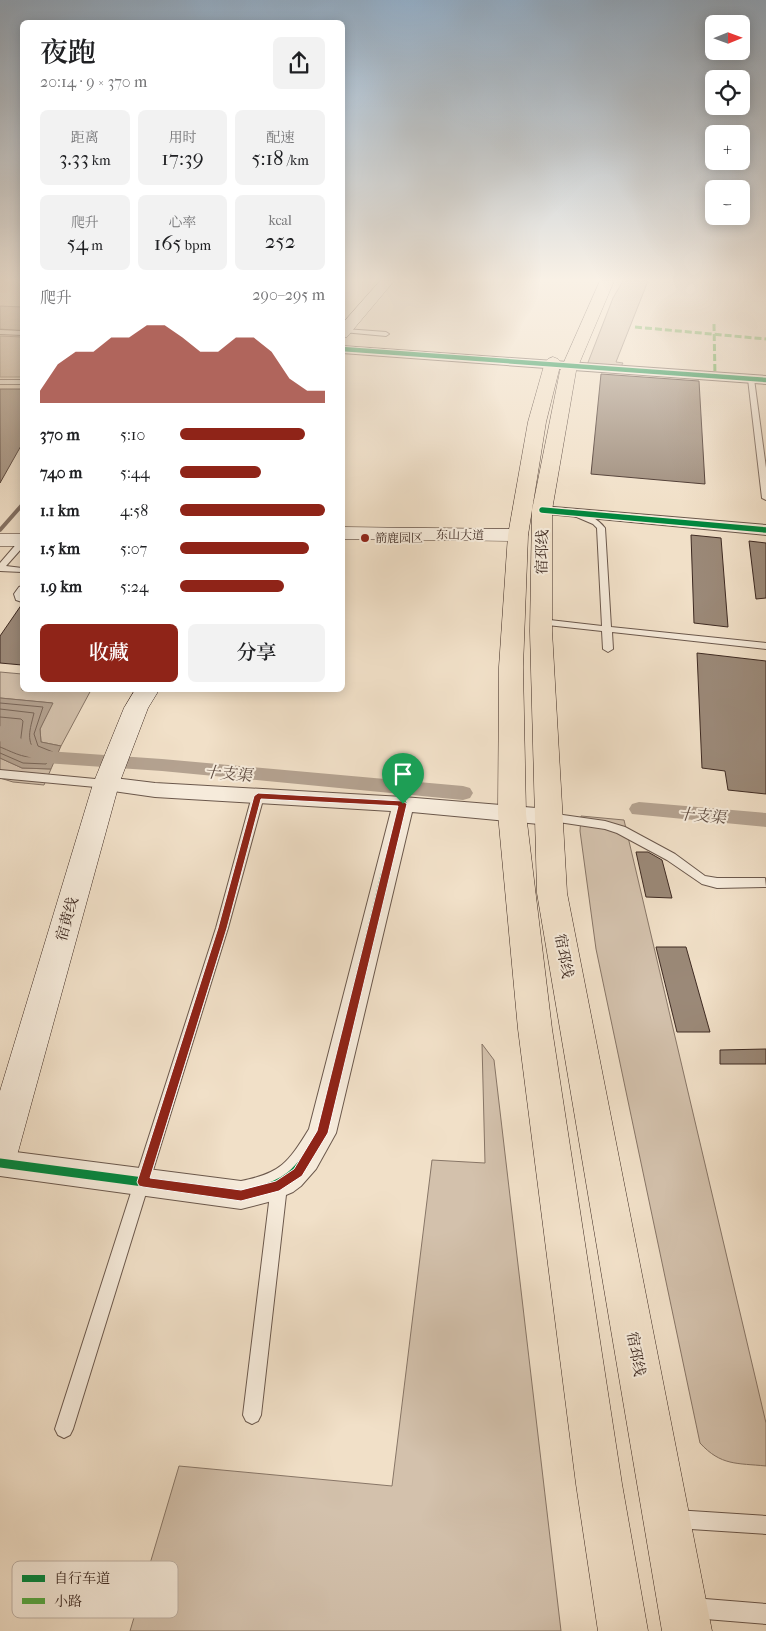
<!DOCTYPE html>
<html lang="zh">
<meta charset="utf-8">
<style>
body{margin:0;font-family:"IM FELL French Canon","Noto Serif SC",serif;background:#f2f2f2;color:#202124;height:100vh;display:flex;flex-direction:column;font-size:19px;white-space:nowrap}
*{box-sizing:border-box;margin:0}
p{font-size:16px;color:#757577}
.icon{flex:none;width:28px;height:28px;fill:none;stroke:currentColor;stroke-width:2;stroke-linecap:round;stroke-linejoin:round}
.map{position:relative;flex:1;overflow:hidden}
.side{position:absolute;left:20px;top:20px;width:325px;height:672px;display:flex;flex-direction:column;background:#fff;border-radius:8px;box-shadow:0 2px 12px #0003}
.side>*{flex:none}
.needle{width:32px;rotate:89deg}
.fabs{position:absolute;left:705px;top:15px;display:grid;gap:10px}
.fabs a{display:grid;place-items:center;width:45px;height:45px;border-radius:8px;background:#fff;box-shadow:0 2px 12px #0003;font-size:25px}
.pin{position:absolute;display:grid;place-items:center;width:42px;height:42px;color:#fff;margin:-51px -21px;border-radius:50% 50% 50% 0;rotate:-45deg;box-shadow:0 0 5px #0007}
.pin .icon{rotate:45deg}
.round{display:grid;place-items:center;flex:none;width:52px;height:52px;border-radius:8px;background:#f2f2f2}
.summary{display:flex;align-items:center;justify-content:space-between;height:85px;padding:0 20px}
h1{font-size:28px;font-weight:600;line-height:38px}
.metrics{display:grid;grid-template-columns:repeat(3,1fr);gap:8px;height:85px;padding:5px 20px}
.metrics div{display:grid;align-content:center;border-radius:8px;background:#f2f2f2;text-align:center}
.metrics b{font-size:21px;font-weight:600}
.metrics small{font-size:14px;font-weight:400}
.metrics p{font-size:14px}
.chart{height:140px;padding:10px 20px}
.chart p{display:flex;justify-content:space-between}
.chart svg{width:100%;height:90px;margin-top:5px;fill:#8f2418;opacity:.7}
.button{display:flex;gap:10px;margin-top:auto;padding:10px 20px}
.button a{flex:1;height:58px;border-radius:8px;background:#8f2418;color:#fff;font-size:20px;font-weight:600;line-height:58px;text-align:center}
.button a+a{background:#f2f2f2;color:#202124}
ul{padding:0 20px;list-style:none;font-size:16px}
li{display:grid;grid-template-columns:80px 60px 1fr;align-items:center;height:38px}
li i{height:12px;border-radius:6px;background:#8f2418}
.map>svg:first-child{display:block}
</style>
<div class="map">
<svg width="766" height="1631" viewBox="0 0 766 1631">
<rect width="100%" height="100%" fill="#f1e0c8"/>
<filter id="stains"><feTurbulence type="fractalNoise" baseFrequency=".004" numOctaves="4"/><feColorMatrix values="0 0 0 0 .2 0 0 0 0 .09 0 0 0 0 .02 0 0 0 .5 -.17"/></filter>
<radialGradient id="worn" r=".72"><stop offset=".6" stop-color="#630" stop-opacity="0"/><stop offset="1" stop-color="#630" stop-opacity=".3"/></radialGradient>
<!-- green -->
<path fill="#d3c1ac" stroke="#887667" d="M623 281H648L616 362 623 363 620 368 587 365 613 298Z
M0 306 22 307V331L0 329Z
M0 336 22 337V377H0Z
M0 672 22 674V690H91L61 746 41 742 40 729 52 703 0 698Z
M0 758 22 768 51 769 44 785 13 782 0 778Z
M581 816 624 820 766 1423V1466C737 1463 721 1466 700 1443L596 949 580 831Z
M482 1044 494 1060 561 1631H130L179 1466 392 1486 432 1160 485 1163Z"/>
<!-- water -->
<path fill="#b4a290" stroke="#857264" d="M0 698 53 703 40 729 41 742 61 746 51 769 22 768 0 758Z"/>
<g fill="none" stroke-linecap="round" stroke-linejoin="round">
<!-- shore -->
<path stroke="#796659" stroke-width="1" d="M0 703 43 707 34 734 38 746 53 752 46 764 23 763 0 753
M0 709 34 713C30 730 25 741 38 755 27 761 11 751 0 747
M0 717 21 719 23 721 20 745 0 740"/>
<!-- stream -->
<path stroke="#857264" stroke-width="4" d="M0 530 22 505"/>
<!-- canal -->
<path fill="#b4a290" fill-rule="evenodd" d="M0 726 6 728 27 743 47 751 162 759 463 786 470 788 473 793 470 798 463 800 162 771 45 763 13 751 0 741Z
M639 802 766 813V827L632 814 629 809 632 804Z"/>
</g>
<!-- building -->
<path fill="#9b8978" stroke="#3e2a22" d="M601 374 699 381 705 484 591 474Z
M0 389H22V444L0 483Z
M691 535 721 538 728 627 694 623Z
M749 541 766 543V598L756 599Z
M22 604V665L0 663V636Z
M697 653 766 661V794L728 790 725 771 702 768Z
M636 852H648L662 860 672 898 646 897Z
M656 947H686L710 1032H677Z
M766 1049V1064H720V1050Z"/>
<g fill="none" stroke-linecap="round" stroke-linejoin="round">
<defs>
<path id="lane" d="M345 329 386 332 389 334 386 336 343 332V330Z
M0 330 22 331V335L0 334Z
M751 377 754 379 766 468V500L762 498 748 379Z
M0 380H22V384H0Z
M572 511C584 510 598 519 605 528L611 627 766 643V649L612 632 613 649 608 652 603 649 602 631 538 624V620L541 619 602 626 597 528 593 524 572 515Z
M19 541H22V548L6 566 22 568V572L0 571V563Z
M22 586V602L16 600 14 594 19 587Z
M0 770 106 780 111 784 106 788 0 778Z
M258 792 264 796 228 928 73 1429 70 1435 64 1438 58 1435 55 1429 216 928 252 796Z
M549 813 605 821 625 827 675 854 705 876 717 878H765L766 887 717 888 702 884 667 860 617 833 605 829 545 820 543 817Z
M279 1179 284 1181 287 1186 261 1415 258 1421 252 1424 246 1421 243 1415 271 1186 274 1181Z
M675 1510 766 1516V1534L675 1528 668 1526 666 1519 668 1512Z
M693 1598 766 1604V1624L693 1618 686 1615 683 1608 686 1601Z"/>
<path id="street" d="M342 346 766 376V384L342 353Z
M542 506 766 525V535L537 513 535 510 537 507Z
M106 777 155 783 403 797 549 809 557 812 560 817 557 822 549 825 412 812 336 1133 316 1169 301 1186 293 1192 272 1201 241 1209 0 1176V1150L241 1181C281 1173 288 1163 309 1129L391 811 155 797 99 789 96 784 99 779Z"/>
<path id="secondary" d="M380 281H394L347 337 342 338V324Z
M342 527 518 529 525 531 528 535 525 539 518 541 342 539Z
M0 534H22V546H0Z
M135 690H159L148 708 119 784 18 1152 13 1164 0 1169V1091L93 784 124 708Z"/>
<path id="primary" d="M600 281H614L576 371 552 510V631L567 893 712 1631H662L537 893 530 631 532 510 560 371Z
M553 357 558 359 561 362 546 422 528 535 523 667 526 814 552 1029 622 1484 648 1631H598L576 1484 518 1029 498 814 499 667 508 535 528 422 545 362 548 359Z"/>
</defs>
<!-- lane casing -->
<use href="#lane" stroke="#6b584c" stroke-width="2"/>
<!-- street casing -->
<use href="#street" stroke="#6b584c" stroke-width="2"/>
<!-- secondary casing -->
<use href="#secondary" stroke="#3e2a22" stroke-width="1"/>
<!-- primary casing -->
<use href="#primary" stroke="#3e2a22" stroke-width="1"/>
<!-- lane -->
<use href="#lane" fill="#f6ebdb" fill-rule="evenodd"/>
<!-- street -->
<use href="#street" fill="#f6ebdb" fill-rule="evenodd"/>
<!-- secondary -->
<use href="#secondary" fill="#f6ebdb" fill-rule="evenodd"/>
<!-- primary -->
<use href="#primary" fill="#f1e0c8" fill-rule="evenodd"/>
<!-- quiet -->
<path stroke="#55ab43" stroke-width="3" stroke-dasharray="7 3" stroke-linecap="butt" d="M714 324 715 376
M635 327 766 339"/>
<defs>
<path id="cycleway-far3" d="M342 349 766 380"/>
<path id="cycleway-far2" d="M542 510 766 530"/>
<path id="cycleway-far1" d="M385 877 403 804"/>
<path id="cycleway" d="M0 1163 241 1195C289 1185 298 1174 322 1133L385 875"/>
</defs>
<!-- cycleway-far3 casing -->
<use href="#cycleway-far3" stroke="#f6ebdb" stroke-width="6"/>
<!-- cycleway-far2 casing -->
<use href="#cycleway-far2" stroke="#f6ebdb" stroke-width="8"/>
<!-- cycleway-far1 casing -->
<use href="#cycleway-far1" stroke="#f6ebdb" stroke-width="10"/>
<!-- cycleway casing -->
<use href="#cycleway" stroke="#f6ebdb" stroke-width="12"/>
<!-- cycleway-far3 -->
<use href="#cycleway-far3" stroke="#00873e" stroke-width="4.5"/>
<!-- cycleway-far2 -->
<use href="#cycleway-far2" stroke="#00873e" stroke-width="5.5"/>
<!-- cycleway-far1 -->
<use href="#cycleway-far1" stroke="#00873e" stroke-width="7"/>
<!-- cycleway -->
<use href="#cycleway" stroke="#00873e" stroke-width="9"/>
</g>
<!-- sky -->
<linearGradient id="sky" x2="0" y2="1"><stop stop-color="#93adc5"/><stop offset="0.55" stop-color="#f9f1e6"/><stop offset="1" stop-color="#f9f1e6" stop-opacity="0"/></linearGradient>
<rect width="766" height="509" fill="url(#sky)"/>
<!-- route -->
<path fill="#8f2418" stroke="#fff" fill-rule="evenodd" d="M258 793 403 801 407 804 328 1133 302 1176 279 1191 241 1201 143 1187 139 1186 137 1182 218 928 254 796ZM261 799 398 806 317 1131 294 1169 276 1181 241 1190 150 1178 227 928Z"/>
<!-- markers -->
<circle fill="#8f2418" stroke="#f6ebdb" stroke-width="2" cx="365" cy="538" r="5"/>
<g text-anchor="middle" stroke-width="4" stroke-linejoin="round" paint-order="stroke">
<!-- far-street labels -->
<g font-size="12" fill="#3e2a22" stroke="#f6ebdb">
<text transform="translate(460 535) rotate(1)" y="4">东山大道</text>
</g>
<!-- far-poi labels -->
<g font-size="12" fill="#3e2a22" stroke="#f6ebdb" text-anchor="start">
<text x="375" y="542">箭鹿园区</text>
</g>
<!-- street labels -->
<g font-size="15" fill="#3e2a22" stroke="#f6ebdb">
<text transform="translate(542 552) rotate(-89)" y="5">宿邳线</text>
<text transform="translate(67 919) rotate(-74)" y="5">宿黄线</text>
<text transform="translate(564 956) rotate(80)" y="5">宿邳线</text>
<text transform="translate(636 1354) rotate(80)" y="5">宿邳线</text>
</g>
<!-- water labels -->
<g font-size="16" font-style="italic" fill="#614e43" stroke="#f6ebdb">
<text transform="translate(228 773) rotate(5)" y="6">十支渠</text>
<text transform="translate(702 815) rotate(5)" y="6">十支渠</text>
</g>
</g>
<!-- legend -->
<rect x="12" y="1561" width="166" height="57" rx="8" fill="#f6ebdb" stroke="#bfb1a4" stroke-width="1"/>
<rect x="22" y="1575" width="23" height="7" fill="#00873e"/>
<rect x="22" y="1598" width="23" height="6" fill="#55ab43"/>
<g font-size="14" fill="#3e2a22">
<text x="54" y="1583">自行车道</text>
<text x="54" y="1606">小路</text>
</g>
<rect width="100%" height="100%" filter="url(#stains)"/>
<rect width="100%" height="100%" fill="url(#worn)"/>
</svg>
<div class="fabs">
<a><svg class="needle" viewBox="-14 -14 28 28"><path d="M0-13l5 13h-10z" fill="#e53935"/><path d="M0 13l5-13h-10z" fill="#757577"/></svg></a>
<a><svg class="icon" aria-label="locate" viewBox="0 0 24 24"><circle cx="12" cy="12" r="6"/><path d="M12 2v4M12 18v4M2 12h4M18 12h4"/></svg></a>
<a>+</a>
<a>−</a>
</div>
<div class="pin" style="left:403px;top:804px;background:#1e9e55"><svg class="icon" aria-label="arrive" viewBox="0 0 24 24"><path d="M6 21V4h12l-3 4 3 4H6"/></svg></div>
<section class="side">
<div class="summary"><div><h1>夜跑</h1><p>20:14 · 9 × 370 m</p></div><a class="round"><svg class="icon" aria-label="share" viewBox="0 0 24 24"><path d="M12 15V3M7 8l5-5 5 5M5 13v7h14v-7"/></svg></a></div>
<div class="metrics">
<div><p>距离</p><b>3.33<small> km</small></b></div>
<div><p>用时</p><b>17:39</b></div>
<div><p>配速</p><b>5:18<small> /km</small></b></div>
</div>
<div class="metrics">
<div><p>爬升</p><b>54<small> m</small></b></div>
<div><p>心率</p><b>165<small> bpm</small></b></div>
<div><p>kcal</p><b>252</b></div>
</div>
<div class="chart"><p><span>爬升</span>290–295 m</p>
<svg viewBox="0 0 160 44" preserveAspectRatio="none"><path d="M0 44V38L10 25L20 19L30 19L40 12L50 12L60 6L70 6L80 12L90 19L100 19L110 12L120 12L130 19L140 32L150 38L160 38V44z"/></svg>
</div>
<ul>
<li><b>370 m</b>5:10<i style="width:86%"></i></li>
<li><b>740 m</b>5:44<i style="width:56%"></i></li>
<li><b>1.1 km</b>4:58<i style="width:100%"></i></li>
<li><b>1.5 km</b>5:07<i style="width:89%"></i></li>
<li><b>1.9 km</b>5:24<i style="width:72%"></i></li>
</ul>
<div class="button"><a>收藏</a><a>分享</a></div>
</section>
</div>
